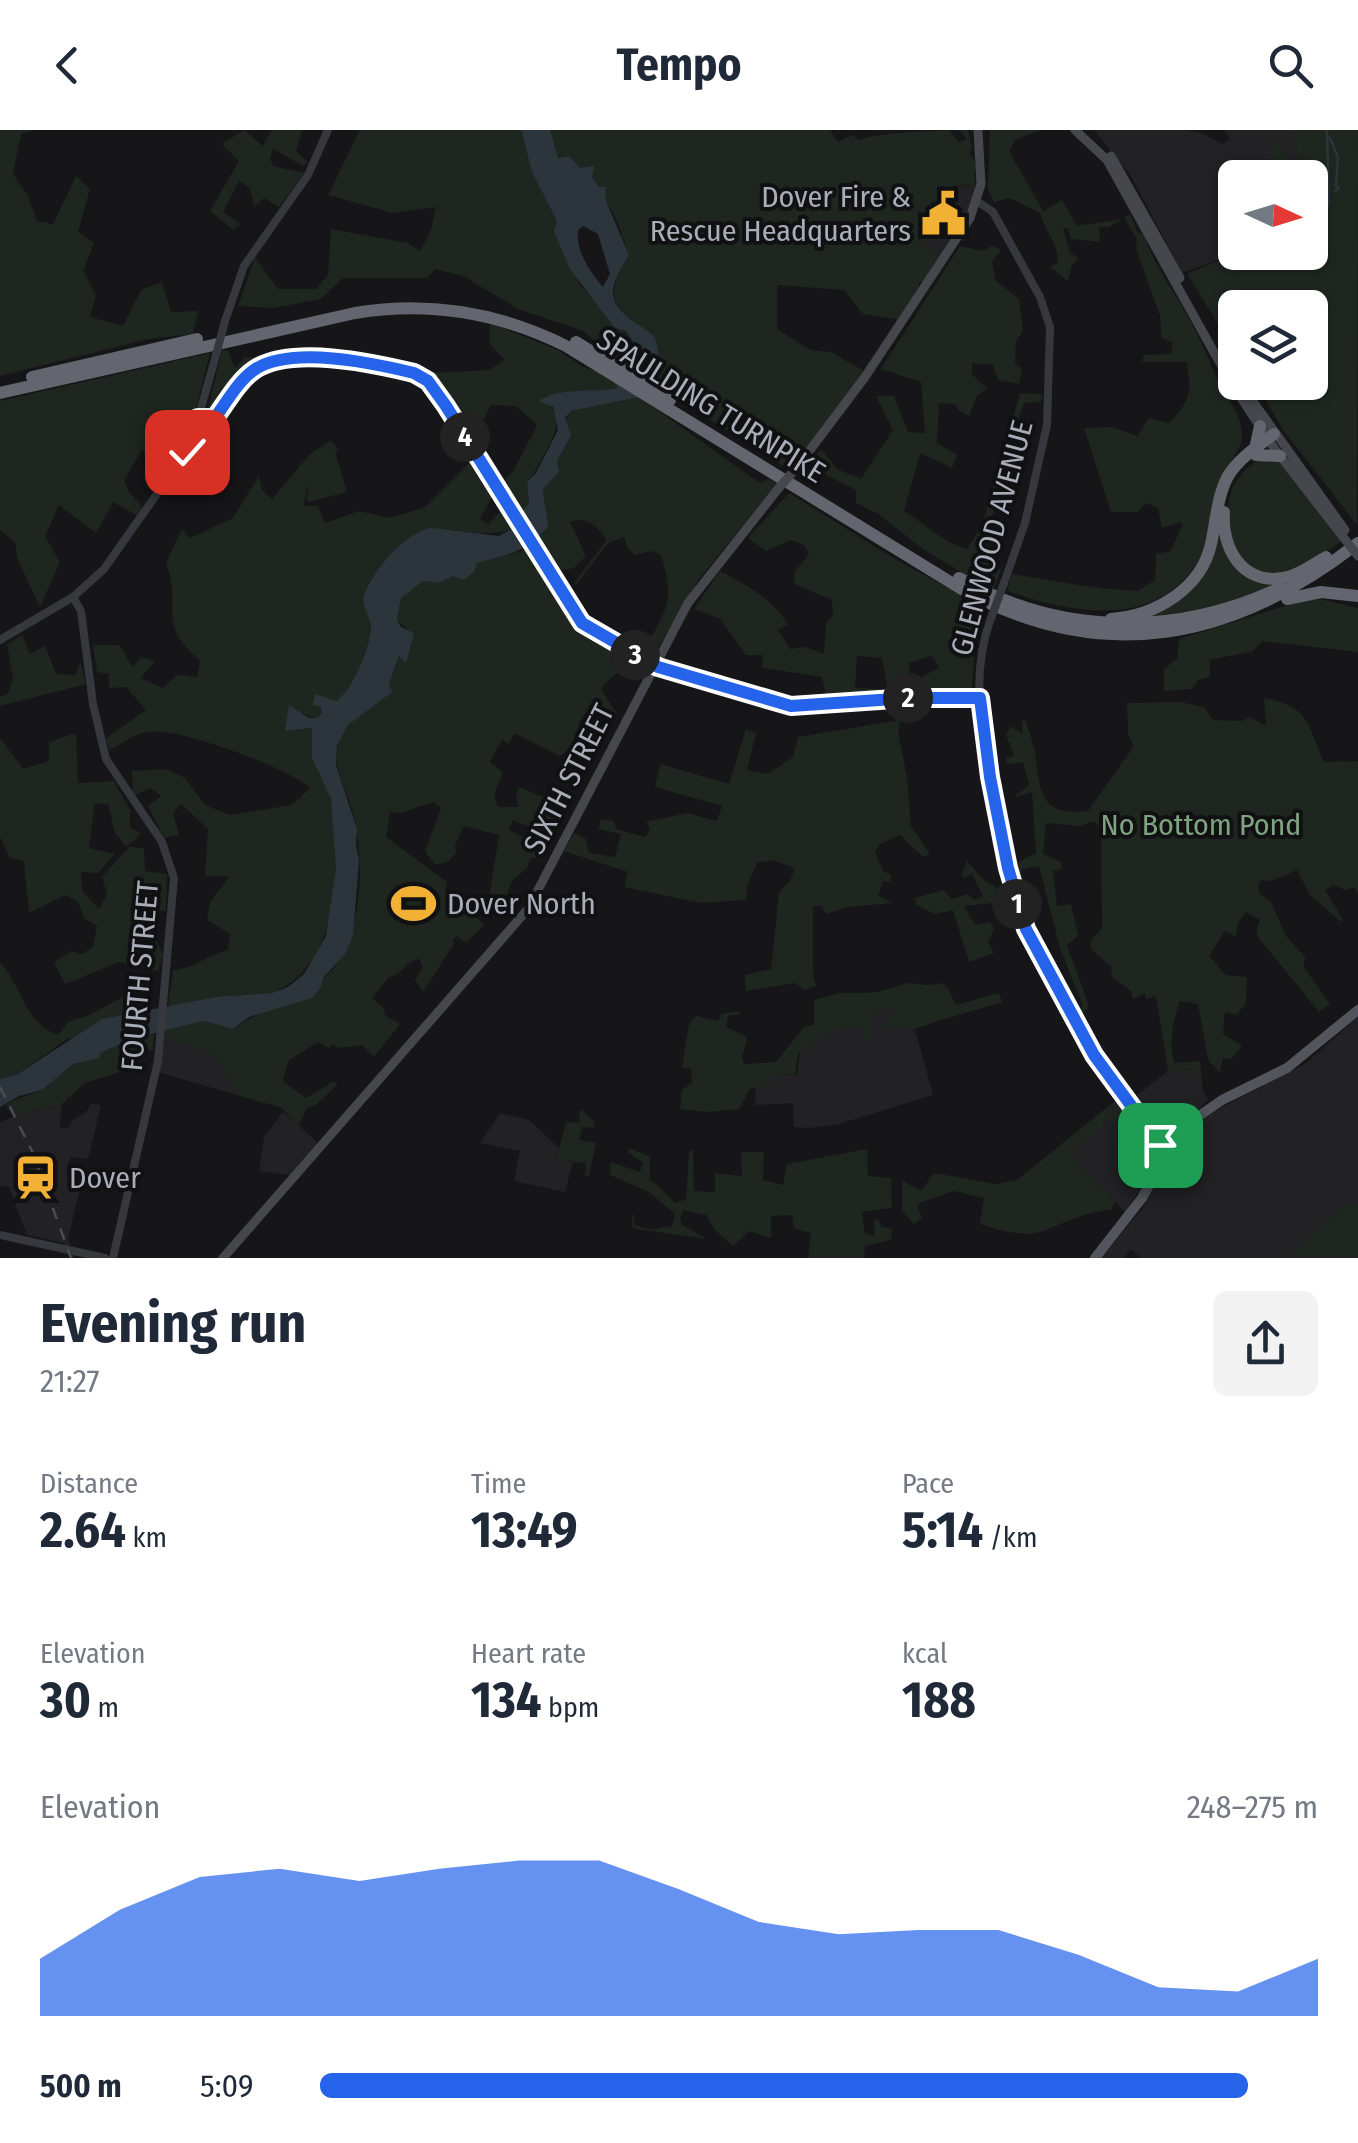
<!DOCTYPE html>
<meta charset="utf-8">
<style>
body{margin:0;font-family:"Fira Sans Condensed",sans-serif;background:#f2f2f3;color:#1f2937;height:100vh;display:flex;flex-direction:column;font-size:38px;white-space:nowrap}
*{box-sizing:border-box;margin:0}
p{font-size:32px;color:#747a83}
.icon{flex:none;width:55px;height:55px;fill:none;stroke:currentColor;stroke-width:2;stroke-linecap:round;stroke-linejoin:round}
.map{position:relative;height:1128px;overflow:hidden}
.drawer{display:flex;flex-direction:column;background:#fff;flex:1}
.drawer>*{flex:none}
.needle{width:65px;rotate:94deg}
.tools{position:absolute;left:1218px;top:30px;display:grid;gap:20px}
.tools a{display:grid;place-items:center;width:110px;height:110px;border-radius:15px;background:#fff;box-shadow:0 2px 8px #0004;font-size:50px}
.pin{position:absolute;display:grid;place-items:center;width:85px;height:85px;color:#fff;margin:-42px;border-radius:20px;box-shadow:0 5px 15px #0006}
.km{position:absolute;width:50px;height:50px;margin:-25px;border-radius:50%;background:#222;color:#fff;font-size:28px;line-height:50px;text-align:center}
.round{display:grid;place-items:center;flex:none;width:105px;height:105px;border-radius:15px;background:#f2f2f3}
.overview{display:flex;align-items:center;justify-content:space-between;height:170px;padding:0 40px}
h1{font-size:55px;font-weight:700;line-height:75px}
.stats{display:grid;grid-template-columns:repeat(3,1fr);gap:15px;height:170px;padding:10px 40px}
.stats div{display:grid;align-content:center}
.stats b{font-size:50px;font-weight:700}
.stats small{font-size:28px;font-weight:400}
.stats p{font-size:28px}
.chart{height:280px;padding:20px 40px}
.chart p{display:flex;justify-content:space-between}
.chart svg{width:100%;height:180px;margin-top:10px;fill:#2563eb;opacity:.7}
ul{padding:0 40px;list-style:none;font-size:32px}
li{display:grid;grid-template-columns:160px 120px 1fr;align-items:center;height:75px}
li i{height:25px;border-radius:12px;background:#2563eb}
header{display:flex;justify-content:space-between;align-items:center;height:130px;padding:0 40px;background:#fff;font-size:45px;font-weight:700}
.map>svg:first-child{display:block}
</style>
<header><svg class="icon" aria-label="back" viewBox="0 0 24 24"><path d="M15 5l-7 7 7 7"/></svg>Tempo<svg class="icon" aria-label="search" viewBox="0 0 24 24"><circle cx="10" cy="10" r="6"/><path d="M15 15l6 6"/></svg></header>
<div class="map">
<svg width="1358" height="1128" viewBox="0 0 1358 1128">
<rect width="100%" height="100%" fill="#161618"/>
<!-- built -->
<path fill="#222225" d="M1094 0H1184L1201 3 1222 14 1230 10 1225 0H1289L1300 28 1312 35V45L1296 47 1283 18 1272 11 1268 33 1234 36 1236 123 1182 143 1131 46Z
M958 55 975 57 970 80 941 127 920 113 919 101 936 66Z
M944 853 957 884 915 899 933 965 836 995 808 998 794 997 793 973 755 975 756 947 797 944 804 897 814 895V870Z
M1358 887V1070L1342 1077 1285 1128H1141L1131 1119 1124 1128H1101L1142 1079 1175 1021 1195 996 1213 982 1305 934Z
M163 910 192 916 217 928 237 965 158 942Z
M1192 939 1208 970 1177 999H1162L1131 970 1168 941Z
M10 972 19 985 62 974 60 997 67 999 73 990 87 981 90 974 101 975 88 1029 71 1027 66 1041 83 1047 68 1108 75 1128H69L64 1113 27 1105 9 1057 0 1056V992L13 987 6 975Z
M1128 977 1161 1019 1147 1049 1125 1082 1074 1029 1073 1020 1092 1002Z
M283 982 318 1013 289 1045 259 1041 264 1007Z
M500 983 529 990 559 1018 557 1030 573 1032 565 1062 514 1051 520 1021 480 1013Z"/>
<!-- green -->
<path fill="#1e261f" d="M0 0H32L21 4 13 44 28 66 37 91 53 94 76 46 90 59 78 102 94 113 83 141 96 165 90 187 123 196 141 160 162 152 171 182 198 181 193 204 148 209 0 246Z
M244 0 263 16 272 0H302L296 21 308 32 303 36 273 19 270 28 273 36 304 43 279 77 264 68 254 77 250 58 239 51 223 82 241 94 233 100 210 81 239 31 222 14Z
M360 0H521L532 42 557 91 579 154 638 217 622 234 583 201 518 179 463 146 435 139 427 148H343L321 169 274 178 238 176 255 127 278 159H316L328 145 331 99 408 113 420 121 431 100 436 77 393 83 328 65Z
M550 0H830L838 12 852 5 859 10C888 0 918 3 949 0L959 12 966 9 960 0H968L972 18 969 23 975 32V57C969 57 964 54 958 55 934 58 918 91 920 113L941 127 926 150 919 153V161L900 190 863 184 844 160 777 155V199L811 220 831 222 864 241 853 261 789 340 649 251 651 203C611 176 603 169 629 125L617 91 592 47 555 25Z
M990 0H1041L1015 10 1009 21 1043 81 1062 70 1077 96 1122 89 1109 97H1099L1100 112 1071 109 1068 98H1063L1070 123 1079 128 1072 135 1068 151 1050 137 1058 132C1058 113 1045 101 1040 83L1010 68 994 72 988 60Z
M1289 0H1358L1357 395 1284 301 1255 253 1310 252V178H1235V221L1187 144 1236 123 1310 122 1309 47 1312 36 1300 28Z
M1272 10 1283 18 1296 47 1235 48V59L1234 36 1250 29 1256 36 1268 33Z
M1130 84 1137 102 1144 105C1154 135 1172 158 1187 185 1200 208 1209 231 1220 254 1228 269 1241 285 1242 302 1244 322 1222 337 1218 356 1212 378 1211 411 1199 430 1156 501 1072 483 1007 461L1012 444 1098 458 1138 461 1155 450 1156 424 1171 421 1182 395 1180 392 1162 398 1158 378 1146 373 1138 382H1111L1084 298 1112 297 1137 306 1149 288 1169 293C1191 271 1191 262 1187 232H1142L1144 225 1171 224 1173 213 1162 208 1160 186 1136 118 1137 109 1124 87Z
M960 116 982 121 992 116 1002 120 992 131 995 150 1019 169 1023 200 1016 212 1015 233 1022 239 1019 254 998 250 993 235 972 233V244L987 259 977 266 969 286 958 280 956 274 939 273 937 313 957 325 952 338 920 323 904 381C925 394 944 413 967 419L982 396 1020 263 1042 264 1041 272 1024 273 1005 332 1003 367 994 380 988 402 976 427 1001 440 993 461 923 419 878 384 856 373V360L824 344 804 342 821 319 837 339 861 349 893 300 876 266H894L908 302 925 303 921 252 881 239Z
M490 193 558 220 583 237 599 242 620 258C594 263 570 261 545 267 559 286 559 297 548 317 541 329 537 341 527 352L529 373 521 383 501 354 514 340 537 295 516 276 491 275 480 296 472 298 433 243 489 240 505 230 489 213Z
M222 220 228 221 235 238 245 227 266 228 243 242 214 281 207 283Z
M210 223 194 286 179 281 171 290 179 301 167 334 142 320 124 350 129 362 142 376 138 386 113 372 96 403 59 375 45 406 60 432 40 477 17 428 15 412 0 400V271Z
M639 267 760 353 769 349 778 353 700 448 654 524 645 529 651 520 648 513C669 477 674 466 661 425L651 421 635 425 627 417 624 407 608 413 576 455 574 453 607 410C597 397 587 385 570 392L586 426 574 438 553 442 534 409C550 398 545 376 543 359L558 342 557 331C568 316 559 296 571 281Z
M331 310 338 319 335 322 347 362 307 372 308 354 303 376H318L325 393 359 381 390 388 425 377 474 328 495 362 480 388 488 394 504 378 517 396C477 418 442 380 400 416 389 426 365 451 364 466 363 476 371 486 371 496 370 516 353 562 336 572L327 569 320 576 322 583 317 589 299 582 285 601 312 598C313 610 313 624 316 636 320 648 329 658 331 671 342 734 341 835 272 863L168 876 173 840C194 839 208 824 228 820L230 804 207 790 210 772 230 746H205L208 699 181 674 173 683 179 705 164 708 148 676 161 666 150 658 133 666 132 641 166 639 185 648 205 675 230 685 292 675 310 658C289 638 173 595 146 602 134 604 121 614 110 620L105 609 146 580 126 557 109 558V544L97 542 93 515H119L133 537 141 527 155 531 141 548 163 558 177 545 197 547 200 531C154 490 183 479 166 433L182 399 190 408 233 388 259 346 262 360 272 369 309 325Z
M1260 329 1280 330 1342 411C1300 439 1288 459 1238 431 1226 390 1217 356 1260 329Z
M1246 331C1213 377 1225 388 1241 438L1284 450 1230 476 1126 490 1189 457 1225 361Z
M789 363 895 429 985 478 977 501H963L961 518 974 523 972 558 928 560 921 548 939 537 931 526 909 533 911 562 889 564 882 528 857 526 855 558 879 559 880 564 818 572 817 566 826 565 822 547 762 538 763 525H746L720 489 694 479 720 441C748 456 770 467 788 494L778 500 790 519 805 517 824 524 826 493 833 485 832 470 794 454 795 441 809 424 804 415 791 410 766 421 748 408Z
M528 417 576 493 633 528C624 543 613 542 601 559L617 584 614 587 600 586 591 576 580 591 572 617 560 626 514 603 509 614 502 609 490 632 503 643C498 655 490 666 499 677H518L516 663 519 657 560 674 558 697 552 695 546 706H539L532 698 513 690 509 700 545 718 540 727 531 728 527 738 512 751 501 781 496 784 490 781 485 786 481 783 488 775 499 705 464 696 455 715 456 723 448 732 435 735 425 721 441 678 433 672 400 683 390 682 386 707 447 752 445 762 449 766 453 764 484 795 466 813 457 806 453 809 454 814 423 862 415 850 423 837 419 829C406 830 403 845 389 847L372 868 384 879 385 885 400 894 374 927 362 915 339 918 332 915 329 918 318 912 288 931 283 951 306 968 334 951 337 955 316 975 307 978 298 996 282 978 237 965 217 928 192 916 163 910 164 901 204 891 233 899C259 881 314 861 332 840 364 803 365 725 352 680 347 659 331 636 338 614 345 590 372 577 391 562L389 554 400 525 406 532 407 499 397 490 401 468 411 457 423 451 439 453 477 433 522 421Z
M1320 469 1358 478V522L1262 511 1253 521 1210 530V547L1198 550 1192 559 1164 561V539L1177 529 1179 509 1291 474Z
M22 505 30 524 45 516 56 544 76 545 80 531 86 554 0 576V567L8 563 13 548 7 514Z
M1264 568C1310 577 1306 592 1324 632L1358 631V764L1355 757 1345 760 1334 755 1325 760 1343 790 1341 792 1310 765 1297 740 1271 751 1262 750 1258 756 1260 764 1271 772 1286 806 1305 827 1304 837 1330 874 1319 882 1258 807 1257 798 1260 790 1246 782 1238 793 1236 807 1225 801 1209 826 1226 845 1247 847 1246 874 1236 885 1225 882 1223 904 1242 916 1231 929 1223 928 1220 943 1208 930 1198 874 1180 871C1172 893 1169 910 1174 933L1200 931 1203 962 1192 939 1168 941 1156 866 1146 869 1145 863 1133 869 1131 861 1111 846 1112 837 1091 819 1090 811 1102 798 1101 699 1094 691 1079 696 1046 693 1043 724 1061 732 1062 739 1053 741 1057 776 1071 774 1078 806 1067 815 1089 876 1082 884 1074 885 1083 876 1060 818 1039 736 1021 740 1026 766 1020 767 1014 734 1036 723 1032 662 1014 667 1029 655 1023 632 1007 634 1006 628 1014 626 1006 605 1010 596 1023 604 1022 591 1025 589C1029 602 1035 616 1036 629 1040 667 1044 686 1088 681L1134 616 1128 605 1127 573 1180 572 1204 577 1213 590 1242 591 1250 587 1266 596Z
M900 590 898 603 907 647 911 696 930 724 923 727 900 705 880 714 875 722 883 741 891 745 890 752 883 751 878 766 893 773 848 777 826 784 821 775 813 777V844L816 856 804 860 795 853 746 861 745 845 771 839 779 762 790 751 795 738 772 730 757 733 747 756 746 770 701 773 624 757 628 742 564 721 574 703 586 709 589 723 615 727 621 704 598 699 601 689 614 691 616 699 645 707 650 699 646 692 687 683 717 691 722 676 655 657 660 634 729 654 746 599 756 603 747 640 768 644 793 627 798 607Z
M76 603 78 653 114 651 130 680V697L141 704 126 717 115 703 108 674 95 673 89 718 115 724 98 743 81 742 82 761 99 779 107 764 102 747 129 717 144 718 145 741 167 744 166 781 149 780V795L163 825 158 841 119 832 65 854 54 833 71 821 82 824 93 817 97 796 84 788 78 772 65 765 29 783 24 731 10 728 0 707V608L23 639 49 631V612Z
M967 731 986 752 996 757 994 773 964 776 975 795 990 792 994 799 988 812 994 823 969 832 953 780 935 784 916 775 915 768 944 760 951 769 968 764 974 770 983 766 972 744 964 748 962 744Z
M0 832C23 857 24 893 58 905L68 892 89 885 144 856 150 880 99 891 77 908 67 909 18 944 0 949Z
M907 853 947 857 956 875 999 863 1002 872 915 898H886L884 889 891 884 893 878 887 877 872 882 873 911 864 910 862 896 836 900 798 924 795 944 775 946 771 954 750 959 739 979 707 982 680 979 682 960 692 953 691 938H682L689 894 696 886 718 891 721 884 739 881 740 884 728 886 726 897 744 905 747 910 742 928 744 934 776 932 804 897 814 895V870L841 863H876Z
M154 904 153 920 135 924 132 938 85 953 62 974 18 985 10 972 42 960 73 934 99 928 101 923 131 909Z
M1116 970 1123 981 1073 1021 1074 1029 1115 1072 1112 1079C1086 1082 1066 1092 1043 1101 1026 1108 997 1100 980 1094L984 1068 954 1061 917 1074 922 1088 914 1094 902 1081V1050L921 1061 934 1043 996 1054 1017 1050Z
M582 980 595 992 593 998 582 997 579 1010 596 1013 589 1046H585L586 1033 556 1030 566 992 580 993 579 982Z
M630 1018 650 1027V1050C662 1056 665 1066 676 1073L686 1069 689 1021 693 1020 694 1061 715 1062V1043L742 1046 741 1022H764L763 1050 783 1055 787 1034 867 1019 868 1046 891 1048 892 1078 862 1082 865 1104 875 1106 874 1092 877 1088 882 1097 892 1099 891 1110 865 1116 864 1128H808L811 1103 794 1099 792 1085 771 1086V1108L750 1101 733 1116 715 1100 706 1085 684 1080 680 1088 682 1095 707 1109 637 1099 631 1096 633 1081 635 1095 652 1100 672 1096 675 1084 649 1062 610 1045 611 1032 640 1042 643 1033 628 1022Z
M1358 1070V1128H1285L1342 1077Z"/>
<!-- water -->
<path fill="#2c353c" fill-rule="evenodd" d="M521 0H550L558 28 569 26 580 38 594 36 592 47 599 57H606L605 69 629 125C611 156 602 170 636 193 643 198 651 201 655 209 659 218 658 231 659 242L639 267 571 281 565 288 571 305 557 331 559 342 543 359 548 397C522 424 512 423 477 433L474 442 464 450 453 446 439 453 423 451 401 468 397 490 401 497 414 503 406 533 399 526 389 554 392 562 348 595 337 615 336 635 357 699 356 714 359 731 353 805 345 824 323 848 321 857 312 868 249 887 233 899 204 891 131 909 101 923 99 928 73 934 42 960 19 966 0 977V949L18 944 102 889 216 867 272 863 288 857 304 844 326 806 336 738 331 669 312 628V598L285 601 289 575 309 588H317L322 583 320 576 313 575 315 564 336 571C352 562 371 515 371 496 370 485 361 478 364 466 370 443 409 398 433 398L499 406 526 391 521 383 529 373 527 352 536 343 558 300 553 277 539 271C558 257 594 263 618 258L612 250 638 218 625 201 614 197 570 139 554 101 557 91 532 42ZM583 96 598 104 610 144 603 157C590 142 575 120 578 100Z"/>
<g fill="none" stroke-linecap="round" stroke-linejoin="round">
<!-- stream -->
<path stroke="#2c353c" stroke-width="2.5" d="M1330 8 1338 27 1336 56 1339 59 1335 61
M1310 98 1329 74 1327 0"/>
<!-- tertiary -->
<path stroke="#37383d" stroke-width="8" d="M977 71 993 82 1040 167 1050 197 1047 295 1025 393 1004 453
M225 191 244 136 308 45 328 0
M199 288 212 291C226 276 236 253 252 241 287 215 376 232 415 243L427 251 446 276 582 493 658 537 791 576 909 568H980
M73 467 81 481 93 574 106 629 162 712 174 748 158 931 113 1128
M990 491C967 554 986 626 999 689 1005 719 1009 750 1019 779 1039 841 1101 950 1146 997 1153 1005 1163 1010 1171 1015
M0 510 73 467 104 439 190 317 216 225
M1141 987 1165 1006
M0 1105 105 1128"/>
<!-- secondary -->
<path stroke="#45474d" stroke-width="9" d="M1075 0 1107 30 1230 251 1274 318 1340 403
M1111 26 1180 148
M1239 252 1345 400
M798 336 865 247 970 88 981 54 978 0
M223 1128 528 779 688 473 778 359"/>
<!-- primary -->
<path stroke="#53555c" stroke-width="10" d="M1153 1003 1161 1017 1160 1030
M1095 1128 1142 1068 1176 1007 1196 988 1222 970 1287 938 1358 880"/>
<!-- motorway -->
<path stroke="#63666e" stroke-width="12" d="M576 212 670 270
M32 247 197 209
M0 263 355 183C428 171 500 183 566 216L960 458C1102 538 1234 510 1358 413
M1255 319 1260 296
M1256 325 1280 326
M1224 382C1221 417 1242 455 1283 448 1298 445 1313 435 1326 427
M959 448C1059 506 1176 507 1280 458
M1287 469 1321 462 1358 466
M1111 489C1155 486 1201 459 1211 414 1216 392 1217 366 1228 346 1239 328 1258 316 1274 304"/>
<!-- rail -->
<path stroke="#4a4c52" stroke-width="2.5" stroke-dasharray="12 10" stroke-linecap="butt" d="M0 957 32 1021 71 1128"/>
<!-- tertiary-bridge -->
<path stroke="#37383d" stroke-width="8" d="M216 225 225 191
M990 491 1004 453"/>
<!-- secondary-bridge -->
<path stroke="#45474d" stroke-width="9" d="M778 359 798 336
M1340 403 1358 426"/>
</g>
<g fill="none" stroke-linecap="round" stroke-linejoin="round">
<defs>
<path id="route" d="M187 322 198 288H215C226 273 238 251 254 240 291 215 373 233 414 243L428 251 446 276 582 493 658 537 791 576 909 568H980L990 647 1008 738 1026 799 1094 925 1160 1015"/>
</defs>
<!-- route casing -->
<use href="#route" stroke="#fff" stroke-width="20"/>
<!-- route -->
<use href="#route" stroke="#2563eb" stroke-width="12"/>
</g>
<!-- icons -->
<defs>
<symbol id="civic-bare" viewBox="-9 -9 18 18"><path d="M-.6-6.5H3V-4.5H.6V-3L4-1V1h2V6H-6V1h2V-1L-.6-3ZM-1.2 2.5V6h2.4V2.5Z" fill="#f2b134" stroke="#111113" stroke-width="2.5" paint-order="stroke"/></symbol>
<symbol id="stadium-bare" viewBox="-9 -9 18 18"><path d="M0-5a6.5 5 0 1 0 0 10a6.5 5 0 1 0 0-10ZM-3.5-1.8h7v3.6h-7Z" fill="#f2b134" stroke="#111113" stroke-width="2.5" paint-order="stroke"/></symbol>
<symbol id="station-bare" viewBox="-9 -9 18 18"><path d="M-3-6H3Q5-6 5-4V2Q5 4 3 4L4.5 6H3L1.5 4h-3L-3 6H-4.5L-3 4Q-5 4-5 2V-4Q-5-6-3-6ZM-3.5-4v3h7v-3ZM-3.5 1v1.5H-2V1ZM2 1v1.5H3.5V1Z" fill="#f2b134" stroke="#111113" stroke-width="2.5" paint-order="stroke"/></symbol>
</defs>
<g fill-rule="evenodd">
<use href="#civic-bare" x="912" y="52" width="63" height="63"/>
<use href="#stadium-bare" x="382" y="742" width="63" height="63"/>
<use href="#station-bare" x="4" y="1016" width="63" height="63"/>
</g>
<g text-anchor="middle" stroke-width="8" stroke-linejoin="round" paint-order="stroke">
<!-- poi labels -->
<g font-size="30" fill="#a8adb8" stroke="#111113" text-anchor="start">
<text x="911" y="77" text-anchor="end">Dover Fire &amp;<tspan x="911" dy="34">Rescue Headquarters</tspan></text>
<text x="447" y="784">Dover North</text>
<text x="69" y="1058">Dover</text>
</g>
<!-- street labels -->
<g font-size="30" fill="#a8adb8" stroke="#111113">
<text transform="translate(711 276) rotate(32)" y="10">SPAULDING TURNPIKE</text>
<text transform="translate(992 408) rotate(-75)" y="10">GLENWOOD AVENUE</text>
<text transform="translate(569 649) rotate(-63)" y="10">SIXTH STREET</text>
<text transform="translate(140 846) rotate(-85)" y="10">FOURTH STREET</text>
</g>
<!-- park labels -->
<g font-size="30" fill="#7fa381" stroke="#111113">
<text x="1201" y="705">No Bottom Pond</text>
</g>
</g>
</svg>
<div class="tools">
<a><svg class="needle" viewBox="-14 -14 28 28"><path d="M0-13l5 13h-10z" fill="#e53935"/><path d="M0 13l5-13h-10z" fill="#747a83"/></svg></a>
<a><svg class="icon" aria-label="layers" viewBox="0 0 24 24"><path d="M12 4l9 5-9 5-9-5zM3 14l9 5 9-5"/></svg></a>
</div>
<div class="pin" style="left:1160px;top:1015px;background:#1e9e55"><svg class="icon" aria-label="arrive" viewBox="0 0 24 24"><path d="M6 21V4h12l-3 4 3 4H6"/></svg></div>
<div class="pin" style="left:187px;top:322px;background:#d93025"><svg class="icon" aria-label="check" viewBox="0 0 24 24"><path d="M5 12l5 5 9-10"/></svg></div>
<b class="km" style="left:1017px;top:774px">1</b>
<b class="km" style="left:908px;top:568px">2</b>
<b class="km" style="left:635px;top:525px">3</b>
<b class="km" style="left:465px;top:307px">4</b>
</div>
<section class="drawer">
<div class="overview"><div><h1>Evening run</h1><p>21:27</p></div><a class="round"><svg class="icon" aria-label="share" viewBox="0 0 24 24"><path d="M12 15V3M7 8l5-5 5 5M5 13v7h14v-7"/></svg></a></div>
<div class="stats">
<div><p>Distance</p><b>2.64<small> km</small></b></div>
<div><p>Time</p><b>13:49</b></div>
<div><p>Pace</p><b>5:14<small> /km</small></b></div>
</div>
<div class="stats">
<div><p>Elevation</p><b>30<small> m</small></b></div>
<div><p>Heart rate</p><b>134<small> bpm</small></b></div>
<div><p>kcal</p><b>188</b></div>
</div>
<div class="chart"><p><span>Elevation</span>248–275 m</p>
<svg viewBox="0 0 160 44" preserveAspectRatio="none"><path d="M0 44V30L10 18L20 10L30 8L40 11L50 8L60 6L70 6L80 13L90 21L100 24L110 23L120 23L130 29L140 37L150 38L160 30V44z"/></svg>
</div>
<ul>
<li><b>500 m</b>5:09<i style="width:93%"></i></li>
</ul>
</section>
